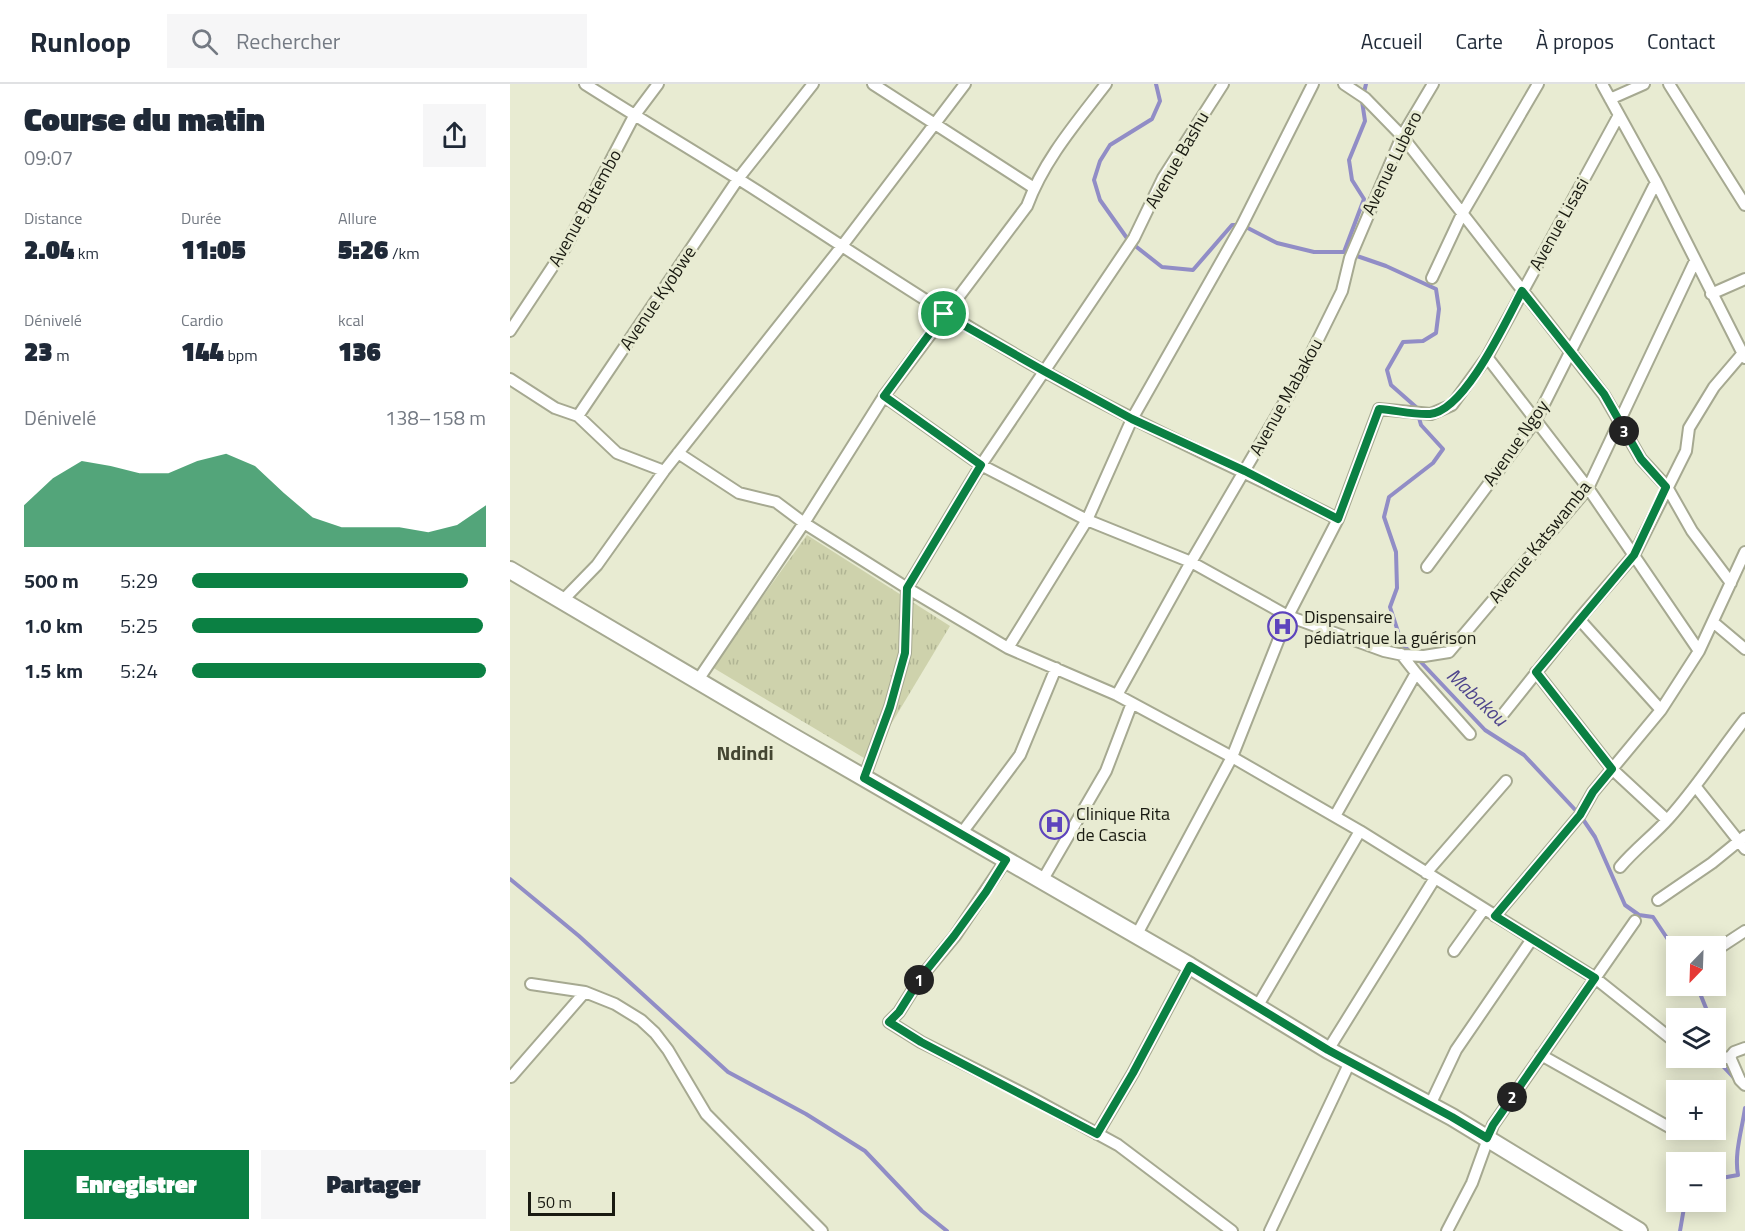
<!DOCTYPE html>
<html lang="fr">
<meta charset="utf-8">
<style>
body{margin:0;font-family:"Titillium Web",sans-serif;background:#f6f6f7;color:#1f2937;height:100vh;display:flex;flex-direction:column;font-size:22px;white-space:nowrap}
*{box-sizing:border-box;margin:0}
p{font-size:20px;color:#747a83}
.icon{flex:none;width:33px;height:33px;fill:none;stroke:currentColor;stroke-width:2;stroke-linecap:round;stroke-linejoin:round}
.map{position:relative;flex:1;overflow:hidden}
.side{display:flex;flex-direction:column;background:#fff;width:510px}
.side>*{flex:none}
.needle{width:39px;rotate:203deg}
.fabs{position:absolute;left:1156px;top:852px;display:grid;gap:12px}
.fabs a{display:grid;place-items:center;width:60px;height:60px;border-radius:0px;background:#fff;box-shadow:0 3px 15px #0003;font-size:30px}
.scale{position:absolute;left:18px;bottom:15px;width:87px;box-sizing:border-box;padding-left:6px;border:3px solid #191a11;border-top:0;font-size:16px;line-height:21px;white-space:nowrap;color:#191a11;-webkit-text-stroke:4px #e8ebd2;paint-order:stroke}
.pin{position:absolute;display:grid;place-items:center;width:51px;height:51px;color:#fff;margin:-26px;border:3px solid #fff;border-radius:50%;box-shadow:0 2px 6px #0007}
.km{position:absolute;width:30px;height:30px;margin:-15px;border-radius:50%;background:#222;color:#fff;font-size:16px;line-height:30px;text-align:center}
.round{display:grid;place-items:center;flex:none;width:63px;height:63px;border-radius:0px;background:#f6f6f7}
.head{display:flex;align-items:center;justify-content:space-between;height:102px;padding:0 24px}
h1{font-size:33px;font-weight:800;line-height:45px}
.metrics{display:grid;grid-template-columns:repeat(3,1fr);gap:9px;height:102px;padding:6px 24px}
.metrics div{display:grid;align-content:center}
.metrics b{font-size:26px;font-weight:800}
.metrics small{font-size:16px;font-weight:400}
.metrics p{font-size:16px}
.chart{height:168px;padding:12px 24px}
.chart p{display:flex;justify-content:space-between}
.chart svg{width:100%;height:108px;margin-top:6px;fill:#0b8043;opacity:.7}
.button{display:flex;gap:12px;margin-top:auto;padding:12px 24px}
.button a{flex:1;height:69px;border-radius:0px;background:#0b8043;color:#fff;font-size:24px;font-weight:800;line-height:69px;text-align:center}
.button a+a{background:#f6f6f7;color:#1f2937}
ul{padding:0 24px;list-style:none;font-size:20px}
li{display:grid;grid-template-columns:96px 72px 1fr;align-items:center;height:45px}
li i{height:15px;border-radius:8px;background:#0b8043}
header{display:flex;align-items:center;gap:36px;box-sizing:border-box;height:84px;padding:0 30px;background:#fff;border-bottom:2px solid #e0e1e3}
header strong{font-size:28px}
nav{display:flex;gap:33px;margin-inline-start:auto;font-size:21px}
.search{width:420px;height:54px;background:#f6f6f7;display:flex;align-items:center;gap:15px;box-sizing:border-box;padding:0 21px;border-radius:0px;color:#747a83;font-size:22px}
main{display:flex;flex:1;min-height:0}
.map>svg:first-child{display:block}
</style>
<header>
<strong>Runloop</strong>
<div class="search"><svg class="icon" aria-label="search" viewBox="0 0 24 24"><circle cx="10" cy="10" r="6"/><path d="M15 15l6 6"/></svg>Rechercher</div>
<nav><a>Accueil</a><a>Carte</a><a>À propos</a><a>Contact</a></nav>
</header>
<main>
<section class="side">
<div class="head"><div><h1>Course du matin</h1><p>09:07</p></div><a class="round"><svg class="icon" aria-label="share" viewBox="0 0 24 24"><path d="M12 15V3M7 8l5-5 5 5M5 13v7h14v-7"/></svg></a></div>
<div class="metrics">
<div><p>Distance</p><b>2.04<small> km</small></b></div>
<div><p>Durée</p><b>11:05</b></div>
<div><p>Allure</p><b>5:26<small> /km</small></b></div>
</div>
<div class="metrics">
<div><p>Dénivelé</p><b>23<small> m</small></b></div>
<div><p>Cardio</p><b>144<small> bpm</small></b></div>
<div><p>kcal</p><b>136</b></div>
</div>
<div class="chart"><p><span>Dénivelé</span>138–158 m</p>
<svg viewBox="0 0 160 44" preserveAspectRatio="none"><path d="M0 44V27L10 16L20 9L30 11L40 14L50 14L60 9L70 6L80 11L90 22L100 32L110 36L120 36L130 36L140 38L150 35L160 27V44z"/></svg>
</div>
<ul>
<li><b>500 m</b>5:29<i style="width:94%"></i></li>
<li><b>1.0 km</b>5:25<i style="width:99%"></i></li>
<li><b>1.5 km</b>5:24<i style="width:100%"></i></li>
</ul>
<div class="button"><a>Enregistrer</a><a>Partager</a></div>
</section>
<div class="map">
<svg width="1235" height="1147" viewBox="0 0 1235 1147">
<defs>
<pattern id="park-tufts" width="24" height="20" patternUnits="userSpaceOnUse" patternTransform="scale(1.5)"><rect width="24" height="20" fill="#ced2ac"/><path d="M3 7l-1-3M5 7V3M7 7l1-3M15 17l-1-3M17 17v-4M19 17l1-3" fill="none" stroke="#b0b493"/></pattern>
</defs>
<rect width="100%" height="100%" fill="#e8ebd2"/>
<!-- park -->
<path fill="url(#park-tufts)" d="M297 451 440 542 359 677 202 583Z"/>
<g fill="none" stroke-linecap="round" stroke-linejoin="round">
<!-- stream -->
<path stroke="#918dc6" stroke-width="4" d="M646 0 650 17 642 35 600 61 590 77 584 96 590 116 619 157 652 183 683 186 722 141H732L767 159 804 168H834L847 172 876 182 926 205 929 225 926 249 913 257 893 258 877 286 881 301 906 323 911 341 933 365 923 379 879 413 874 433 886 468 887 504 880 523 892 560 900 568
M834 168 854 115 842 96 839 76 855 37 852 17 856 0
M908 575 975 646 1014 671 1070 731 1085 753 1115 821 1129 831 1143 833 1167 869
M0 795 69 852 218 988 296 1030 355 1067 412 1127 437 1147
M1187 902 1200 934
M1206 959 1210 979 1224 994
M1206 1095 1228 1091C1224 1069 1232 1046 1235 1024
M1170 1147 1175 1118"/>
<defs>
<path id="street" d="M75 0C133 37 191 71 249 108 343 169 435 231 532 286 628 341 730 385 828 435
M363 0 524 104
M834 0 855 14 892 52 1094 311 1131 375 1157 403 1182 447 1221 499
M1092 0 1146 98 1235 274
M1159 0 1235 121
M1100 15 1134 0
M922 194 952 130 1028 0
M1201 210 1235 195
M0 247 55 164 124 32 148 0
M977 273 1078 404 1189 567
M0 295 45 324 68 332 107 369 154 387
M374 312 471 381 577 436 681 478 778 532 874 567 893 571 914 572 939 568 1078 404 1185 177
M68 332 228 95 303 0
M168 369 229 409 266 418 294 439 397 504 498 564 607 611 722 673 850 747 1085 894 1159 953 1167 958
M917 483 1026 336 1146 98
M52 517 87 481 154 387 332 162 455 0
M1069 535 1151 626
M1203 538 1235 565
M498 564 577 436 622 335 732 141 803 0
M1026 588 1102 685 1157 736
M906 589 960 650
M188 596 294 439 374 312 517 122C534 76 566 39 596 0
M607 611 681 478 791 290 832 207 840 174 892 52 923 0
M990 634 1069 535 1124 471 1176 367 1179 344 1204 303 1233 269
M354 694 380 623 395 569 397 504 471 381 624 154 653 94 713 0
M1186 703 1235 765
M825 732 906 589 891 570
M451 750 510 671 546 584
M496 776 445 852 411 893 389 928 379 938 411 958 518 1012 608 1061 722 1147
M1110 783C1125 765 1144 751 1159 734 1187 703 1209 668 1235 635
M916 789 996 697
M532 797 596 687 622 619
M1148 816 1202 779 1235 752
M985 832 1070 731 1083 708 1151 626 1189 567 1235 468
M626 852 722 673 778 532 828 435 869 325 921 330 942 321 977 273 1109 31
M1206 866 1235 847
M944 867 974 825
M21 900 75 908 105 920 131 936 145 949 158 966 196 1030 312 1147
M747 923 850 747
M818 966 925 794
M1031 971 1166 1047
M1220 973 1224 968 1235 964
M1197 974 1202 977 1220 973 1230 996 1235 1001
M1 993 75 908
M920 1021 946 966 1022 855
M587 1050 623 989 680 882
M760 1147 840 978
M937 1147 962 1099 983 1041 1125 837"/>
<path id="primary" d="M0 486 280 651 680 882 818 966 942 1033 1129 1147"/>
</defs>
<!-- street casing -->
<use href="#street" stroke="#a6a991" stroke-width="14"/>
<!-- primary casing -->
<use href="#primary" stroke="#a6a991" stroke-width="20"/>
<!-- street -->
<use href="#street" stroke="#fff" stroke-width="10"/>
<!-- primary -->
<use href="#primary" stroke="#fff" stroke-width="16"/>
</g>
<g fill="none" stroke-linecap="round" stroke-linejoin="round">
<defs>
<path id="route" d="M1012 207 1094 310 1131 375 1156 403 1124 471 1026 588 1102 685 1083 708 1070 731 985 832 1085 894 983 1041 977 1054 942 1033 818 966 680 882 623 989 587 1050 411 958 379 938 389 928 411 893 444 852 476 808 496 776 354 694 380 623 395 569 397 504 471 381 374 312 434 230 534 287 622 335 735 387 828 435 869 325C885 326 904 331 920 330 955 327 996 237 1012 207Z"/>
</defs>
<!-- route casing -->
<use href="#route" stroke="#fff" stroke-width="12"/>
<!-- route -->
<use href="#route" stroke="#0b8043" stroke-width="8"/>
</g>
<!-- icons -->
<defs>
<symbol id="hospital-ring" viewBox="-11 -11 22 22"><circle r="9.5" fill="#e8ebd2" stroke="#5d44bd" stroke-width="1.5"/><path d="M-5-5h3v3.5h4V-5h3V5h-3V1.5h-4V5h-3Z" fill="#5d44bd"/></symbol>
</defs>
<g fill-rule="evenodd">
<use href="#hospital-ring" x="756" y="526" width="33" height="33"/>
<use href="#hospital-ring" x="528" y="724" width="33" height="33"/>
</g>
<g text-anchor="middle" stroke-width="6" stroke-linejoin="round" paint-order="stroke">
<!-- street labels -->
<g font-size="18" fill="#191a11" stroke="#e8ebd2">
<text transform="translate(667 76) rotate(-60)" y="6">Avenue Bashu</text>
<text transform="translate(882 79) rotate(-64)" y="6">Avenue Lubero</text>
<text transform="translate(75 124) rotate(-61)" y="6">Avenue Butembo</text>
<text transform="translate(1049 140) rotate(-61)" y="6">Avenue Lisasi</text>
<text transform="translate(148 214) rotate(-56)" y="6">Avenue Kyobwe</text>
<text transform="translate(776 313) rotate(-61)" y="6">Avenue Mabakou</text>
<text transform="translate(1006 359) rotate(-55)" y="6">Avenue Ngoy</text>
<text transform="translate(1030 458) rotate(-51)" y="6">Avenue Katswamba</text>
</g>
<!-- poi labels -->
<g font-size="18" fill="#191a11" stroke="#e8ebd2" text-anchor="start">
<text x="794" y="539">Dispensaire<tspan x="794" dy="21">pédiatrique la guérison</tspan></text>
<text x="566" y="736">Clinique Rita<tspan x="566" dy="21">de Cascia</tspan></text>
</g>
<!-- water labels -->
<g font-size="20" font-style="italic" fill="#4f458c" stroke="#e8ebd2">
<text transform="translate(967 613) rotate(43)" y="7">Mabakou</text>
</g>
<!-- neighbourhood labels -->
<g font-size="20" font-weight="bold" fill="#444632" stroke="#e8ebd2">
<text x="235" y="676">Ndindi</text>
</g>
</g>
</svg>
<div class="fabs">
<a><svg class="needle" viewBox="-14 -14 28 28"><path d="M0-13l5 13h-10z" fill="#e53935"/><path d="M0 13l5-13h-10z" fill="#747a83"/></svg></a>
<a><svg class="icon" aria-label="layers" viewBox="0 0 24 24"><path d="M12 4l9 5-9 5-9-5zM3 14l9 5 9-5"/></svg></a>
<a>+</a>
<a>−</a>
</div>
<div class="scale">50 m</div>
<div class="pin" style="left:434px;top:230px;background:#1e9e55"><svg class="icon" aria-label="arrive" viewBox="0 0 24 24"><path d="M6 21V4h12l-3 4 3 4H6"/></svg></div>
<b class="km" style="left:409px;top:896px">1</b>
<b class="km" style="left:1002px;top:1013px">2</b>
<b class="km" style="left:1114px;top:347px">3</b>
</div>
</main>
